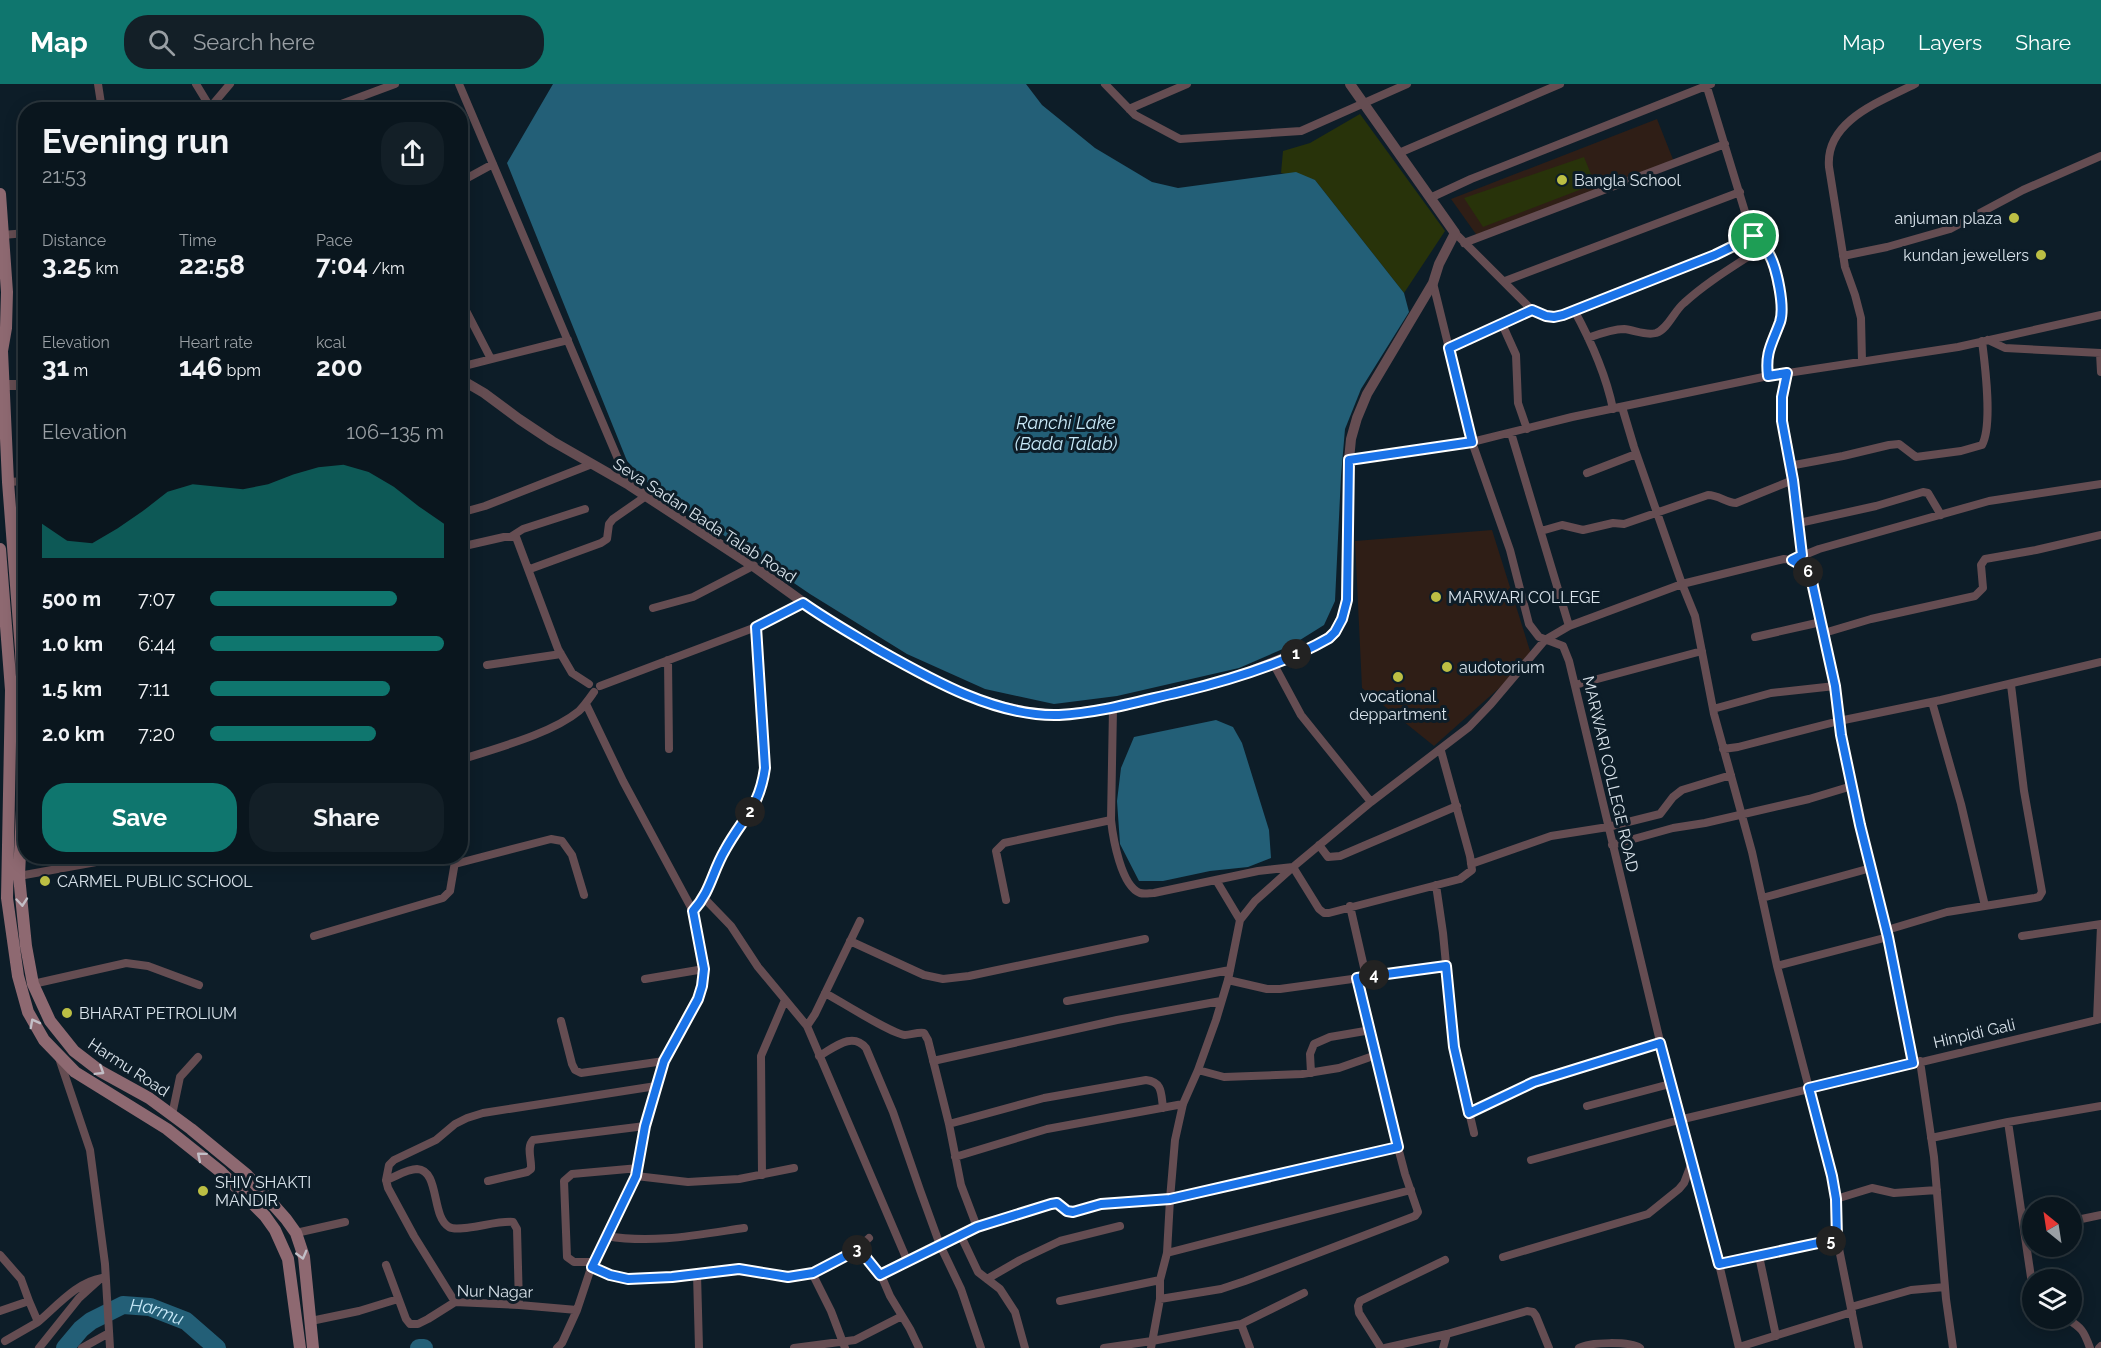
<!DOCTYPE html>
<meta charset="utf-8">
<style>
body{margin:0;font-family:Raleway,sans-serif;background:#131f27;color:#f1f3f6;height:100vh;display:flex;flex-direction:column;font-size:22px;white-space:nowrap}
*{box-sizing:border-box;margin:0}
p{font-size:20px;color:#999fa4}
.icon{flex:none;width:33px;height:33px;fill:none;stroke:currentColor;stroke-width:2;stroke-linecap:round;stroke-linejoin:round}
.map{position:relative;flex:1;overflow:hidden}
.details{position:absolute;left:18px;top:18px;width:450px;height:762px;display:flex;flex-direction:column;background:#0a161e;border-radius:24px;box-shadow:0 3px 15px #0003,0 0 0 2px #2a353c}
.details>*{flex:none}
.needle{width:39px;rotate:330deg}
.controls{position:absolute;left:2022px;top:1113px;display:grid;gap:12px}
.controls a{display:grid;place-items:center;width:60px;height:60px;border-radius:50%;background:#0a161e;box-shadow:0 3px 15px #0003,0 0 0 2px #2a353c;font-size:30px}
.pin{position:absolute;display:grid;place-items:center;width:51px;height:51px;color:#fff;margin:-26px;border:3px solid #fff;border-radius:50%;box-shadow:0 2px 6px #0007}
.km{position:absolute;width:30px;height:30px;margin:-15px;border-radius:50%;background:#222;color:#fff;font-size:16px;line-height:30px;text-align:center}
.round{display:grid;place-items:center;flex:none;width:63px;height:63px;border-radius:24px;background:#131f27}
.overview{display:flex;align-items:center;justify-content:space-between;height:102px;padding:0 24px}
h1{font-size:33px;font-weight:700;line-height:45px}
.metrics{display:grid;grid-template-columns:repeat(3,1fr);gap:9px;height:102px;padding:6px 24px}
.metrics div{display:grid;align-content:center}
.metrics b{font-size:26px;font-weight:700}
.metrics small{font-size:16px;font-weight:400}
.metrics p{font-size:16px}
.chart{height:168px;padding:12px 24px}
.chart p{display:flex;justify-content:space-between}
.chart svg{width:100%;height:108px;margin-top:6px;fill:#0f766e;opacity:.7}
.button{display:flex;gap:12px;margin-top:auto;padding:12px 24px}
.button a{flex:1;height:69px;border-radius:24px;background:#0f766e;color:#fff;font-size:24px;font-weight:700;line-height:69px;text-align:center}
.button a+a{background:#131f27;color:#f1f3f6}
ul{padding:0 24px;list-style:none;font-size:20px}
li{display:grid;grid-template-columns:96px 72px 1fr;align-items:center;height:45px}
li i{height:15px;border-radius:8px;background:#0f766e}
header{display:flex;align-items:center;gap:36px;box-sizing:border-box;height:84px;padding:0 30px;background:#0f766e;color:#fff}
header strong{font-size:28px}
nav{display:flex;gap:33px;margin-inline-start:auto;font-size:21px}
.search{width:420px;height:54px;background:#131f27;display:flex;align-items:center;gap:15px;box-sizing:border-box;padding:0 21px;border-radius:24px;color:#999fa4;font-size:22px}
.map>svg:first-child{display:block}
</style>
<header>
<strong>Map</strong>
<div class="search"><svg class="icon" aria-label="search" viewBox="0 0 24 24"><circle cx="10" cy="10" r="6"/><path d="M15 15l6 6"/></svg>Search here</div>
<nav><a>Map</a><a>Layers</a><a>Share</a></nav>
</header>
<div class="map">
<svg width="2101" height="1264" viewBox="0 0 2101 1264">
<rect width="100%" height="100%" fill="#0d1d28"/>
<!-- education -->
<path fill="#2f1e16" d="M1657 35 1674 78 1478 153 1451 115Z
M1492 446 1531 570 1525 581 1434 662 1362 604 1355 457Z"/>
<!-- green -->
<path fill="#28330a" d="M1360 30 1445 147 1404 209 1315 96 1281 89 1283 67 1310 59Z
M1584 73 1595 100 1483 143 1464 114Z"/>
<!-- water -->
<path fill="#235f77" d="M553 0H1026L1042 21 1095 64 1152 98 1178 104 1296 88 1315 96 1404 209 1409 228 1361 305 1345 345 1341 392 1335 517 1324 541 1292 561 1239 584 1117 612 1054 620 985 605 907 570 810 510 650 401 627 377 507 79Z
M1216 636 1233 643 1242 659 1269 746 1271 774 1248 783 1210 787 1163 797H1139L1120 760 1117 717 1121 684 1134 653Z"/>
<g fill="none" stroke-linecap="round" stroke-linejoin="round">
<!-- river -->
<g stroke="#235f77" stroke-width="18">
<path id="s1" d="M65 1264 81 1245 91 1237 123 1221 150 1223 186 1237 217 1264"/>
<path d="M419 1264H424"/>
</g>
<!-- minor -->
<path stroke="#654d52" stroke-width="8" d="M98 0 102 26
M196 0 210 23
M459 0 629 401
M1105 0 1135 31 1180 55 1301 47 1407 0
M1706 0 1749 141 1756 157 1771 175 1781 221 1780 238 1767 273 1768 292
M1129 25 1187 0
M208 26 230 0
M325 26 395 0
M1399 69 1560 0
M460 98 493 80
M1430 114 1471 95 1711 0
M1455 149 1532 226 1547 232 1554 233 1619 210 1732 164 1754 152
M3 151 26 149
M1464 159 1725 60
M1843 172 1887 163 1950 145 2023 106 2101 72
M1505 197 1740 108
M1433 199 1472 358 1510 466 1529 540 1539 553 1563 562 1569 577 1675 1020 1719 1180 1739 1264
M460 215 491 275
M1574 226C1591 257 1606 291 1613 325
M1502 240 1516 271 1518 319 1527 345
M1588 254C1599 250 1612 245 1624 245 1635 246 1645 252 1656 249 1668 245 1674 227 1684 219 1708 197 1736 181 1763 163
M1988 256 2005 264 2101 269
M1449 263 1532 226
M2100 269 2101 288
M1862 277 1861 234 1855 211 1845 183 1829 83C1825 36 1882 17 1915 0
M460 283 568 256
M1787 289 1782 313V337L1793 396 1802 471
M1511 349 1569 542
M1349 377 1472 358 1572 333 1768 292 1958 263 2101 231
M1789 382 1843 372 1889 361 1899 360 1916 373 1961 367 1982 361C1993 341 1985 281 1982 257
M1587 389 1636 370
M8 398 26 397
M460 429 485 422 592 380
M11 437 26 435
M1799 439 1876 422 1923 408 1928 409 1941 431
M1541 447 1562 441 1583 446 1613 439 1624 440 1708 411C1719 411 1726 419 1736 419L1793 396
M512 452 523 445 585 425
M460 463 504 453H516L558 565 572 589 589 600
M13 473 26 472
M1792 476 1819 465 1989 417 2101 400
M530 485 601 459 607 455 609 440 613 435 646 412
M653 524 693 513 753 482
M1824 549 1871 535 1975 512 1983 504 1981 481 1985 475 2036 466 2101 451
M1755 553 1821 538
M668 576 669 665
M1273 579 1301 631 1371 718
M487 581 561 570
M1575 601 1702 567
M600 602 756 543 803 519
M1932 618 1961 720 1985 822
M586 620 623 697 693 827
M1113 624 1111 736C1113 754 1121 802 1140 809 1144 810 1150 809 1154 809L1258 787 1293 783 1371 718 1469 643 1491 620 1545 556 1569 542 1682 500 1634 363 1622 323
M1713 625 1771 609 1835 602
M1723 665 1738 663 1839 637 1941 616 2101 578
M460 676C496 664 551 650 579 627 585 621 589 615 594 608
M460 681 465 704 460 732
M1319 761 1328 773 1340 772 1457 722
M1612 761 1673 744 1705 739 1809 715 1852 702
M455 780 551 755 562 757 572 771 584 811
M1471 780 1551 752 1608 743 1660 730 1673 713 1682 706 1731 691
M19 792 129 772
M1216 796 1240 836
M1436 801 1443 849 1454 963 1474 1049
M704 814 731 842 758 883 807 942 907 1176
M1762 814 1871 784
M1006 816 996 767 1004 759 1111 736
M1350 822 1366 892
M1887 846 1947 828 2035 814 2039 813 2042 808 2024 707 2011 601
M314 852 443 814 450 807 456 772
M2022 852 2101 840
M850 857 924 891 943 895 969 892 1145 855
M1777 882 1888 853
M645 895 704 885
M1228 896 1267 905H1280L1446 882
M33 900 126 879 148 882 199 901
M825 909C840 917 892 950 905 951 911 951 917 948 924 949L928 956 949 1040 961 1101 977 1143
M1067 917 1230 886
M2097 936 2101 842
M561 937 572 980 575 986 581 989 664 977
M807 942 815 930 860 837
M819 972C834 964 852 947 866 964L893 1028 920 1106 940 1161 961 1205 981 1264
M59 974 90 1066 105 1180 110 1264
M933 977 1117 936 1221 917
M1920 977 1934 1073 1946 1215 1953 1264
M1198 986 1224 993 1302 990 1339 984 1376 971
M1311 989 1310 970 1314 960 1330 953 1371 946
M1587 1022 1670 1000
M1469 1029 1534 998 1660 959
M172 1031 180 993 198 973
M2008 1038 2032 1200
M949 1040 1044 1014 1146 996C1163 998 1161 1010 1163 1024
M1931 1054 2008 1038 2101 1022
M955 1073 1047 1045 1183 1020
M1531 1076 1679 1036 2101 935
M762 1091 761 972 785 916
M636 1092 688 1098 739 1095 794 1084
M386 1096 389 1081 394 1076 436 1056 455 1040 467 1034 483 1029 656 1002
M488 1097 527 1088 531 1085C532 1076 526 1063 533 1056L645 1042
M1836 1115 1872 1104 1894 1109 1937 1106
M2072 1137 2101 1131
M296 1149 345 1138
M960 1150 978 1188 1000 1205 1015 1228 1025 1264
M606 1152C653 1160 697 1151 744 1144
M859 1165 881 1191 890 1212 910 1245 919 1264
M1167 1169 1411 1106
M0 1171 21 1195 29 1217
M1759 1172 1776 1252
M1503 1173 1648 1130 1679 1105 1684 1099 1691 1081
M593 1178H574L567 1173 564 1097 572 1090 639 1084
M1719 1180 1837 1155
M386 1181 406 1235 410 1240H418L428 1235 455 1218 519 1221 577 1226
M592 1183C603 1188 615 1194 627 1195 663 1199 702 1185 738 1185 765 1184 781 1197 811 1190 829 1185 856 1167 869 1154
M812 1189 831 1227 845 1264
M697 1190 699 1264
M881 1191 977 1143 1051 1120 1057 1119 1067 1127 1073 1128 1101 1120 1120 1118 1170 1115 1398 1063
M987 1195 1020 1176 1060 1157 1120 1142
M1160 1215 1221 1205 1245 1197 1415 1132 1418 1128 1405 1090 1380 995 1371 946 1357 893
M1060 1217 1160 1196
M455 1218 414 1152 388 1104 386 1096C395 1093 407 1085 417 1085 440 1086 431 1133 449 1143 459 1149 497 1136 513 1138L517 1145 519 1221
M1851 1223 1911 1206 1945 1203
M0 1227 29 1217 38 1238C57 1222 77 1198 102 1194
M2066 1234C2082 1244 2084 1247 2090 1264
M311 1237 359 1227 398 1215
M1241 1240 1250 1264
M5 1257 38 1238
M1739 1263 1852 1228
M39 1264 79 1214 100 1195
M82 1264 109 1249
M557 1264 562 1259 577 1226 593 1178 636 1092 645 1042 664 977 698 915 704 885 693 827C711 807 712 788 725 766 743 733 759 725 765 684L756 543
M794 1264 855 1256 902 1232
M1104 1264 1152 1257 1241 1240 1304 1209
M1151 1264 1160 1215V1196L1167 1169 1170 1115 1175 1056 1183 1020 1198 986 1216 936 1228 896 1240 836 1255 817 1293 783 1319 825 1324 829H1329L1460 795 1472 786 1470 772 1441 667
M1381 1264 1359 1229 1358 1222 1360 1217 1445 1176
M1385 1264 1447 1250 1527 1227 1533 1228 1536 1232 1549 1264
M1443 1264 1447 1250
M1579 1264C1589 1258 1630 1257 1640 1264
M1859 1264 1837 1155 1836 1115 1832 1092 1777 882 1752 768 1714 630 1695 532 1682 500 1784 475C1799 476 1806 485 1812 498L1835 602 1841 651 1860 741 1888 853 1913 979
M2099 1264 2101 1262"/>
<!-- tertiary -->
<path stroke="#654d52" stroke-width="10" d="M460 295 484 309 519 335 552 357 629 401 753 482 825 534 929 595 977 615 1005 623 1028 628 1059 631 1113 624 1233 594 1319 560 1335 548 1345 526 1348 504V386L1351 355 1357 334 1367 310 1433 199 1439 180 1455 149 1350 0
M0 301H26"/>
<!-- secondary -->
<path stroke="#8e6971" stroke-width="12" d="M0 110 7 208 6 244 2 267 8 398 21 566 25 660 19 792 26 862 33 900 50 937 74 967 100 987 149 1014 191 1045 247 1091 286 1135 296 1149 304 1173 313 1264
M0 465 11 606 7 814 18 892 28 928 44 956 75 988 167 1045 221 1088 265 1132 275 1146 288 1175 300 1264"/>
</g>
<!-- one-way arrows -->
<defs><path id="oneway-chevron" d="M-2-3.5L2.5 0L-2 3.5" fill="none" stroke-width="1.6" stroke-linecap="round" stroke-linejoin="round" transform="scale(1.5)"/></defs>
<g stroke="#c2bec6">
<use href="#oneway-chevron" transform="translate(22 818) rotate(85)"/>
<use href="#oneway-chevron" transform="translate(34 939) rotate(-118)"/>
<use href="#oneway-chevron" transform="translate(100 987) rotate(32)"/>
<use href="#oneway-chevron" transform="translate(201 1072) rotate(-140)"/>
<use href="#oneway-chevron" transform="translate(302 1171) rotate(75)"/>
</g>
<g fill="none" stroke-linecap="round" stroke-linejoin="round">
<defs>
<path id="route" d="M1754 152C1758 159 1764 163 1769 170 1777 184 1785 223 1780 238 1772 260 1765 268 1768 292L1787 289 1782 313V337L1793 396 1802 471 1792 476C1803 481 1807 487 1812 498L1835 602 1841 651 1860 741 1888 853 1913 979 1809 1004 1832 1092 1836 1115 1837 1155 1719 1180 1660 959 1534 998 1469 1029 1454 963 1446 882 1357 894 1398 1063 1170 1115 1101 1120 1073 1128 1067 1127 1057 1119 1051 1120 977 1143 880 1191 859 1165 813 1189 788 1193 739 1185 672 1193 628 1195 610 1191 592 1183 636 1092 645 1042 664 977 698 915 702 902 704 885 693 827C711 807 712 788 725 766 743 733 759 725 765 684L756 543 803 519C827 536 852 550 877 565 930 595 996 633 1059 631 1100 629 1140 617 1180 608 1230 596 1284 580 1329 554L1335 548 1342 535 1347 516 1349 376 1472 358 1449 264 1532 226 1546 232 1554 233 1563 231 1715 171Z"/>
</defs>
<!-- route casing -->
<use href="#route" stroke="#fff" stroke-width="12"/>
<!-- route -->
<use href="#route" stroke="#1a73e8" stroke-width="8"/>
</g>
<!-- markers -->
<g fill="#bcbf44" stroke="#0d1d28" stroke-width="2">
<circle cx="1562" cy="96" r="6"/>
<circle cx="2014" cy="134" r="6"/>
<circle cx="2041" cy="171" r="6"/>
<circle cx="1436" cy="513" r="6"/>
<circle cx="1447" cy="583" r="6"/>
<circle cx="1398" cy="593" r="6"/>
<circle cx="45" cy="797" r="6"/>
<circle cx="67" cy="929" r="6"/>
<circle cx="203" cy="1107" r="6"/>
</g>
<g text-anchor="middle" stroke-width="6" stroke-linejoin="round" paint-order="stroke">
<!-- poi labels -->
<g font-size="16" fill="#d9e3eb" stroke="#0d1d28" text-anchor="start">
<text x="1574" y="102">Bangla School</text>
<text x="2002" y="140" text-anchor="end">anjuman plaza</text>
<text x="2029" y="177" text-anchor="end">kundan jewellers</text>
<text x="1448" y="519">MARWARI COLLEGE</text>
<text x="1459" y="589">audotorium</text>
<text x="1398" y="618" text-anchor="middle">vocational<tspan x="1398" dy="18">deppartment</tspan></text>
<text x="57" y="803">CARMEL PUBLIC SCHOOL</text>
<text x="79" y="935">BHARAT PETROLIUM</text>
<text x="215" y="1104">SHIV SHAKTI<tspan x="215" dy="18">MANDIR</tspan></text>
</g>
<!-- street labels -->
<g font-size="16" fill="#d9e3eb" stroke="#0d1d28">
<text transform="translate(705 436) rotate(33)" y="6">Seva Sadan Bada Talab Road</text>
<text transform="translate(1611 690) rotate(77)" y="6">MARWARI COLLEGE ROAD</text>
<text transform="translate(1974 949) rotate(-13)" y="6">Hinpidi Gali</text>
<text transform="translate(129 983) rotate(33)" y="6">Harmu Road</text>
<text transform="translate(495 1207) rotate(1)" y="6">Nur Nagar</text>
</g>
<!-- water labels -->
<g font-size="18" font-style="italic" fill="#c8e9f8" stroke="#0d1d28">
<text x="1066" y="345">Ranchi Lake<tspan x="1066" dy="21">(Bada Talab)</tspan></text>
<text dy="6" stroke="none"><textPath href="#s1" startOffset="108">Harmu</textPath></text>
</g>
</g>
</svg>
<div class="controls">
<a><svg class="needle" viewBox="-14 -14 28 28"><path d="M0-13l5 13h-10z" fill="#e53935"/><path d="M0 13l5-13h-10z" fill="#999fa4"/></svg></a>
<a><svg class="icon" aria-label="layers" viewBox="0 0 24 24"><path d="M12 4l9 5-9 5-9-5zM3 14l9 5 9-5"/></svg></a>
</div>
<div class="pin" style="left:1754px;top:152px;background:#1e9e55"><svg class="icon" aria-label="arrive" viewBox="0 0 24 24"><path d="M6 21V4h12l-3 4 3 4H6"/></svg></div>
<b class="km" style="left:1296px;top:570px">1</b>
<b class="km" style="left:750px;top:728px">2</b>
<b class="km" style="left:857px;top:1166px">3</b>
<b class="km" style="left:1374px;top:891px">4</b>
<b class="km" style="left:1831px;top:1157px">5</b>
<b class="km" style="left:1808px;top:488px">6</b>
<section class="details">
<div class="overview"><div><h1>Evening run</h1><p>21:53</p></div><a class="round"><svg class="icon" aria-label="share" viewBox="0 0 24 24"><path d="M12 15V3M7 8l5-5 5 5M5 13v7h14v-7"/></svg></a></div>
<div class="metrics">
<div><p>Distance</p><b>3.25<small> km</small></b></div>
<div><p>Time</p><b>22:58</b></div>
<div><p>Pace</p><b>7:04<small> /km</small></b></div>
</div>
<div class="metrics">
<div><p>Elevation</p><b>31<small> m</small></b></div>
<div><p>Heart rate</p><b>146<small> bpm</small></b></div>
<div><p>kcal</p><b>200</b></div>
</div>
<div class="chart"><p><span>Elevation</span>106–135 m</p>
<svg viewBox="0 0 160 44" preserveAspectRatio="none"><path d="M0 44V30L10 37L20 38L30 32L40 25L50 17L60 14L70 15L80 16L90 14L100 10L110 7L120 6L130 9L140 15L150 23L160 30V44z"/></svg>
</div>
<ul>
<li><b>500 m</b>7:07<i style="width:80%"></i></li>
<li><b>1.0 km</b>6:44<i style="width:100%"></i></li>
<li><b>1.5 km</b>7:11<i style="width:77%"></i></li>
<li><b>2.0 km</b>7:20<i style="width:71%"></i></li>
</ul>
<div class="button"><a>Save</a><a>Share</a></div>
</section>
</div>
